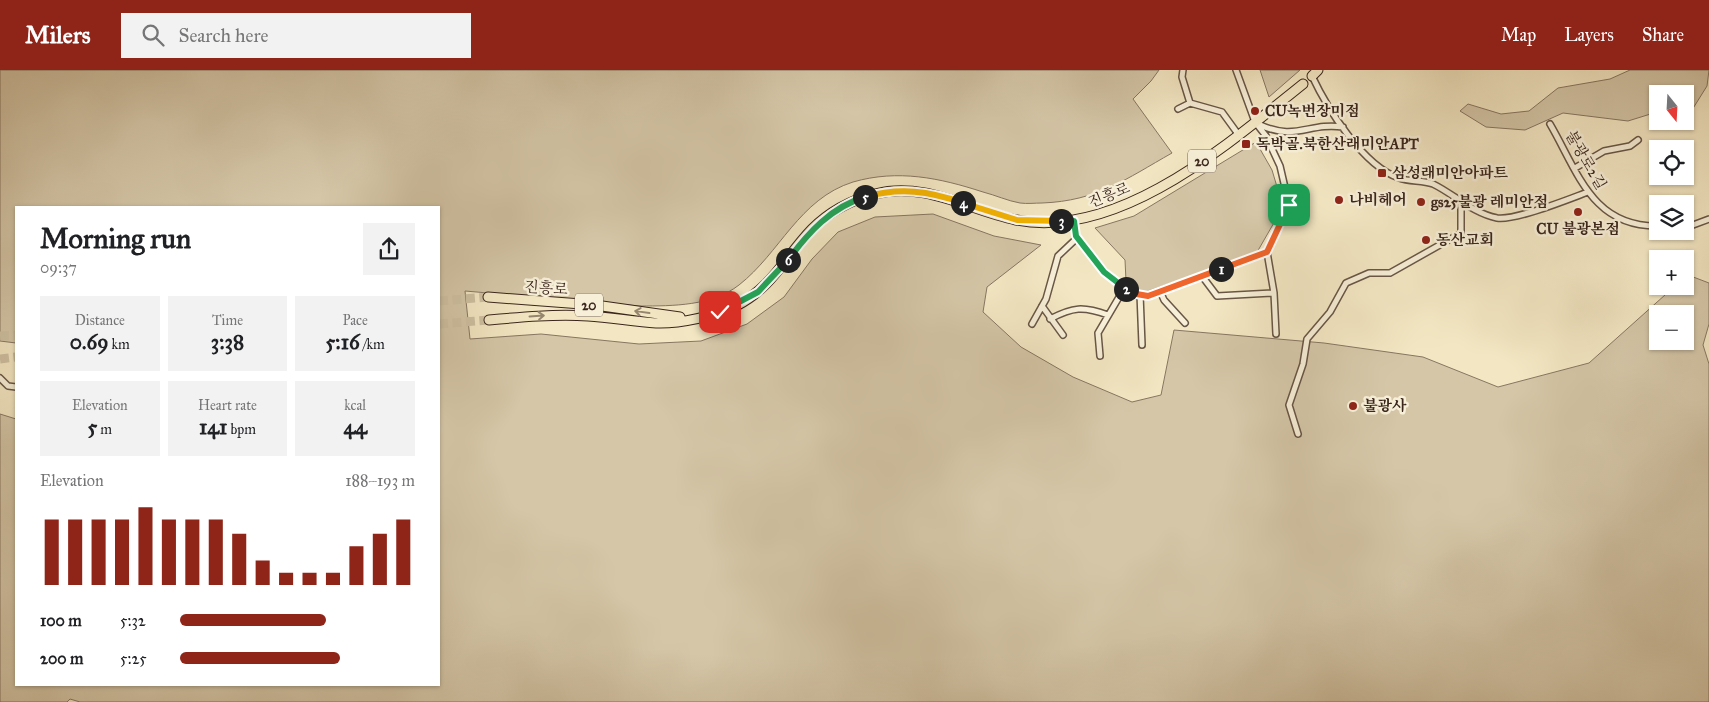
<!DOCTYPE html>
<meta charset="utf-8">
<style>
body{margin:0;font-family:"IM FELL Great Primer","Noto Serif KR",serif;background:#f2f2f2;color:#202124;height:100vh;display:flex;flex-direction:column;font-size:19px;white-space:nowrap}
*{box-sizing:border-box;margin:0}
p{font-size:16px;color:#757577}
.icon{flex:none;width:28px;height:28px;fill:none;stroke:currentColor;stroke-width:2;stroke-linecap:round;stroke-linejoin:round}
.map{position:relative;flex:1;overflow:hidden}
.sheet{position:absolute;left:15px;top:136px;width:425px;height:480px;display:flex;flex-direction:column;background:#fff;border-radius:0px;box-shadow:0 1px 4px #0004}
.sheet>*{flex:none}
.needle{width:32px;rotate:162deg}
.controls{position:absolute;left:1649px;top:15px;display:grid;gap:10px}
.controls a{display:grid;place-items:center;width:45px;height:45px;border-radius:0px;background:#fff;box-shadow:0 1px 4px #0004;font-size:25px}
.pin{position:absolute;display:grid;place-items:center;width:42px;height:42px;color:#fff;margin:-21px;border-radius:10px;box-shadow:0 2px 8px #0006}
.km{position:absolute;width:25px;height:25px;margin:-12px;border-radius:50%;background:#222;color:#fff;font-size:14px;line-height:25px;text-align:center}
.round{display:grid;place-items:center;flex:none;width:52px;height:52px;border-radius:0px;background:#f2f2f2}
.headline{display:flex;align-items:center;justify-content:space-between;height:85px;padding:0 25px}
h1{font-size:28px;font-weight:800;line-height:38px}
.stats{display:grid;grid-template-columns:repeat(3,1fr);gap:8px;height:85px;padding:5px 25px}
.stats div{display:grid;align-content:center;border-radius:0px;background:#f2f2f2;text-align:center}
.stats b{font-size:21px;font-weight:800}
.stats small{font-size:14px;font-weight:400}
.stats p{font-size:14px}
.chart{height:140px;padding:10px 25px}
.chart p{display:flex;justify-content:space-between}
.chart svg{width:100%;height:90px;margin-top:5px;stroke:#8f2418;stroke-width:6}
ul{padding:0 25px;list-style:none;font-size:16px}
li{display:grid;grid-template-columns:80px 60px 1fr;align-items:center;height:38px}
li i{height:12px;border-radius:6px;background:#8f2418}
header{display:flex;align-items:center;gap:30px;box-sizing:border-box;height:70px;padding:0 25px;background:#8f2418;color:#fff}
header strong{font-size:24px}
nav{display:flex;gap:28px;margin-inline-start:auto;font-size:18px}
.search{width:350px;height:45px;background:#f2f2f2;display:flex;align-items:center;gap:12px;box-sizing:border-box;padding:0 18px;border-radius:0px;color:#757577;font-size:19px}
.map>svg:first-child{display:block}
</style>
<header>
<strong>Milers</strong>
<div class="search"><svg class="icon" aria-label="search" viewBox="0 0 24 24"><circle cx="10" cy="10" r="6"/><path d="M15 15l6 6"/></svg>Search here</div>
<nav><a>Map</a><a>Layers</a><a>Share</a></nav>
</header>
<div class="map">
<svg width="1709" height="632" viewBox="0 0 1709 632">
<rect width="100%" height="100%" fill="#f3e7c3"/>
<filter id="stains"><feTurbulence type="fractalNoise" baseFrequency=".004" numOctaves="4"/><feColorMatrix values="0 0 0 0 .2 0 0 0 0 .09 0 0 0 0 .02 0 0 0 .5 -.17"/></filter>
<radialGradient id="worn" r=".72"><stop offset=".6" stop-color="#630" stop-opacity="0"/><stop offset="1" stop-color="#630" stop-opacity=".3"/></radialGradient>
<!-- green -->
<path fill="#d4c6a7" stroke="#877662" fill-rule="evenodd" d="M0 0H1159L1151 11 1133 29 1172 83C1126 109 1097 131 1042 133 1035 133 1027 134 1020 133 1008 131 995 125 983 122 940 108 898 99 853 112 799 129 780 183 739 215 712 236 673 236 640 236L465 221 470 269 541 264 639 274 701 271 747 254 784 227 812 189 838 162 875 147 933 144 994 166 1041 175 987 217 983 242 1021 277 1073 307 1132 332 1161 325 1174 260 1324 273 1423 287 1498 317 1589 293 1675 216H1685V208L1688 205 1709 213V254L1703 275 1709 294V632H80L70 629 67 632H0V344L16 349V615H439V138H16V273L0 271ZM1658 244H1685V271H1658Z
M1260 0H1300L1269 27Z
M1630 0H1709L1707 16 1692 40 1685 38V24H1658L1657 42 1628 51 1563 43 1525 60 1486 57 1460 41 1468 34 1501 44 1529 41 1558 18 1610 9Z
M1256 72 1272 100 1283 137 1256 184 1142 223 1126 211 1125 190 1095 158 1134 146Z"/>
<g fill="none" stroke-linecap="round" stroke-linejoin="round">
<!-- primary-tunnel -->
<path stroke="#cec0a2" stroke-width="9" stroke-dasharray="9 4.5" stroke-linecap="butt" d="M439 231 488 227
M439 254 489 250
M0 266 16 265
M0 289 16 287"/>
<defs>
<path id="minor" d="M1236 0 1255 52 1266 66 1280 96 1289 135 1267 182 1274 223 1276 264
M1312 6C1327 38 1363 96 1399 108 1410 112 1422 110 1433 114 1454 124 1472 143 1497 148 1515 151 1569 129 1588 122
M1190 33 1222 42 1238 64
M1178 39 1190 33 1182 7 1183 0
M1258 54C1296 72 1308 52 1343 57
M1550 54C1578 102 1592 157 1658 156
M1575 98 1604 81 1630 76 1638 70
M1685 155H1693L1709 149
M1076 166 1104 201 1131 223 1147 226 1267 182
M1202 206 1217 226 1274 223
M1160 221 1164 230 1185 253
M1140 224 1142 275
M1042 236 1063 265
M1050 249C1073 237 1083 236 1108 245
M1032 254 1046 229 1058 186 1076 169 1074 151
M1100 286 1098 263 1125 217
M0 308 8 316 16 317
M1298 364 1289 335 1303 294 1307 269 1330 242 1346 213 1369 203H1390L1461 163V133"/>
<path id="primary" d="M1312 6 1318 0
M488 227 595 235 680 247
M489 250C522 247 555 244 588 246 611 247 634 252 656 253 679 254 716 246 736 236 773 217 785 187 812 159 829 142 851 130 875 124 925 111 968 140 1016 150 1119 170 1228 74 1303 14"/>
</defs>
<!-- minor casing -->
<use href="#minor" stroke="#685646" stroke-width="8"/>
<!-- primary casing -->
<use href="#primary" stroke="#3a261c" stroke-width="11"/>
<!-- minor -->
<use href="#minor" stroke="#f7efd8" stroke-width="5"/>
<!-- primary -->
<use href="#primary" stroke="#f3e7c3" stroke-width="9"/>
</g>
<!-- one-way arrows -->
<defs><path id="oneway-shaft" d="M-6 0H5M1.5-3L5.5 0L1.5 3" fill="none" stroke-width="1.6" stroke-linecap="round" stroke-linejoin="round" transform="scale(1.25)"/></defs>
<g stroke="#968670">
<use href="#oneway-shaft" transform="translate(642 242) rotate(-172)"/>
<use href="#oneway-shaft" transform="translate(537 246) rotate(-4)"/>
</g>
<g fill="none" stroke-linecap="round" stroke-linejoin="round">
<defs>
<path id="split-1" d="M1221 199 1267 182 1289 135"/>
<path id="split-2" d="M1126 219 1131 223 1148 226 1221 199"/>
<path id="split-3" d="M1061 151H1074L1076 166 1104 202 1126 219"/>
<path id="split-4" d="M963 133 1017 150 1061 151"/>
<path id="split-5" d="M865 127C900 117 929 121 963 133"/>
<path id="split-6" d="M788 190C808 163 831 137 865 127"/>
<path id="split-7" d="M720 242 758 222 788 190"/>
</defs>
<!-- split-1 casing -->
<use href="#split-1" stroke="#fff" stroke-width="10"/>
<!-- split-2 casing -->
<use href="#split-2" stroke="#fff" stroke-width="10"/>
<!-- split-3 casing -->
<use href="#split-3" stroke="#fff" stroke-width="10"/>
<!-- split-4 casing -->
<use href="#split-4" stroke="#fff" stroke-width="10"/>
<!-- split-5 casing -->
<use href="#split-5" stroke="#fff" stroke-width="10"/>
<!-- split-6 casing -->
<use href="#split-6" stroke="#fff" stroke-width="10"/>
<!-- split-7 casing -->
<use href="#split-7" stroke="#fff" stroke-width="10"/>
<!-- split-1 -->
<use href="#split-1" stroke="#f0652b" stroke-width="6"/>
<!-- split-2 -->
<use href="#split-2" stroke="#f0652b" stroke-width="6"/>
<!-- split-3 -->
<use href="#split-3" stroke="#22a559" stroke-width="6"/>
<!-- split-4 -->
<use href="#split-4" stroke="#f5b400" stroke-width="6"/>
<!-- split-5 -->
<use href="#split-5" stroke="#f5b400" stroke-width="6"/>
<!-- split-6 -->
<use href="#split-6" stroke="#22a559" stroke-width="6"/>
<!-- split-7 -->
<use href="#split-7" stroke="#22a559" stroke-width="6"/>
</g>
<!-- markers -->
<g fill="#8f2418" stroke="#f7efd8" stroke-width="2">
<circle cx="1255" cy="41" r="5"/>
<rect x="1241" y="69" width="10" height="10" rx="2.5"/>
<rect x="1377" y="98" width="10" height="10" rx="2.5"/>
<circle cx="1339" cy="130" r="5"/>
<circle cx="1421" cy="132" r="5"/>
<circle cx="1578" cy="142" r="5"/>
<circle cx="1426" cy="170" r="5"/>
<circle cx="1353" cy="336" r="5"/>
</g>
<g text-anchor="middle" stroke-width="5" stroke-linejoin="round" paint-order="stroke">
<!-- shield labels -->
<g fill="#f7efd8" stroke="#736254" stroke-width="1">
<rect x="1188" y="79.5" width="28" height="23" rx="4"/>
<rect x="575" y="223.5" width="28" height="23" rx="4"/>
</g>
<g font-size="14" font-weight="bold" fill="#3a261c">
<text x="1202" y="96">20</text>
<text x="589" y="240">20</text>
</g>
<!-- poi labels -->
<g font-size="15" font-weight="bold" fill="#3a261c" stroke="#f7efd8" text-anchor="start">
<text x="1265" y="46">CU녹번장미점</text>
<text x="1256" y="79">독박골.북한산래미안APT</text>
<text x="1392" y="108">삼성래미안아파트</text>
<text x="1349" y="135">나비헤어</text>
<text x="1431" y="137">gs25불광 레미안점</text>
<text x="1578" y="164" text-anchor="middle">CU 불광본점</text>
<text x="1436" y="175">동산교회</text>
<text x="1363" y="341">불광사</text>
</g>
<!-- street labels -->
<g font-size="15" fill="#3a261c" stroke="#f7efd8">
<text transform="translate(1586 90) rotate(60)" y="5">불광로2길</text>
<text transform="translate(1109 125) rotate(-22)" y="5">진흥로</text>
<text transform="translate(546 218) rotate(4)" y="5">진흥로</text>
</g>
</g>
<rect width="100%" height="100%" filter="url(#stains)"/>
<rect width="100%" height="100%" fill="url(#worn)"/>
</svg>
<div class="controls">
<a><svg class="needle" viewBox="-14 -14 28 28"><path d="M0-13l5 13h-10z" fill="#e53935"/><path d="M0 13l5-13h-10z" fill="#757577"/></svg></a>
<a><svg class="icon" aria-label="locate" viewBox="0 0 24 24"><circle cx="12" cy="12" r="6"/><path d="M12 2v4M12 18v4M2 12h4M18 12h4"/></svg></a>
<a><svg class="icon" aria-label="layers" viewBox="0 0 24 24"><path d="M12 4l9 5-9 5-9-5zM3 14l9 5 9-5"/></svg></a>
<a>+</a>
<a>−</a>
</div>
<div class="pin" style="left:1289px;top:135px;background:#1e9e55"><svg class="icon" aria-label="arrive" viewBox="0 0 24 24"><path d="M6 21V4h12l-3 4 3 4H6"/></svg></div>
<div class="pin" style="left:720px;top:242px;background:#d93025"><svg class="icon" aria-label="check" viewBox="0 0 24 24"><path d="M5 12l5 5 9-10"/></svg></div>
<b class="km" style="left:1221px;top:199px">1</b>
<b class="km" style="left:1126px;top:219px">2</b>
<b class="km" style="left:1061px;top:151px">3</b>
<b class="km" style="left:963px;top:133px">4</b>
<b class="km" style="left:865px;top:127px">5</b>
<b class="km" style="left:788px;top:190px">6</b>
<section class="sheet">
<div class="headline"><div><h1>Morning run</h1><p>09:37</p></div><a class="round"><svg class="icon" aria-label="share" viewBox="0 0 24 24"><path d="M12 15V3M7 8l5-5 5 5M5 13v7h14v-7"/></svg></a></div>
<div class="stats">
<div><p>Distance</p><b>0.69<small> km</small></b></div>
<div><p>Time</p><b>3:38</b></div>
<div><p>Pace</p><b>5:16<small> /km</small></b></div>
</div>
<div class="stats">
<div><p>Elevation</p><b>5<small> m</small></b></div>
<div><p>Heart rate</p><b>141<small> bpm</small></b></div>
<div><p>kcal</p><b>44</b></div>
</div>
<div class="chart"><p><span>Elevation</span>188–193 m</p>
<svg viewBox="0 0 160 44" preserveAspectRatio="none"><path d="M5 44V12M15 44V12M25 44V12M35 44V12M45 44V6M55 44V12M65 44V12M75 44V12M85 44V19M95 44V32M105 44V38M115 44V38M125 44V38M135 44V25M145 44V19M155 44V12"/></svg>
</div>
<ul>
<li><b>100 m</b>5:32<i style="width:62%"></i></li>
<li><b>200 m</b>5:25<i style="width:68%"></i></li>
</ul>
</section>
</div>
